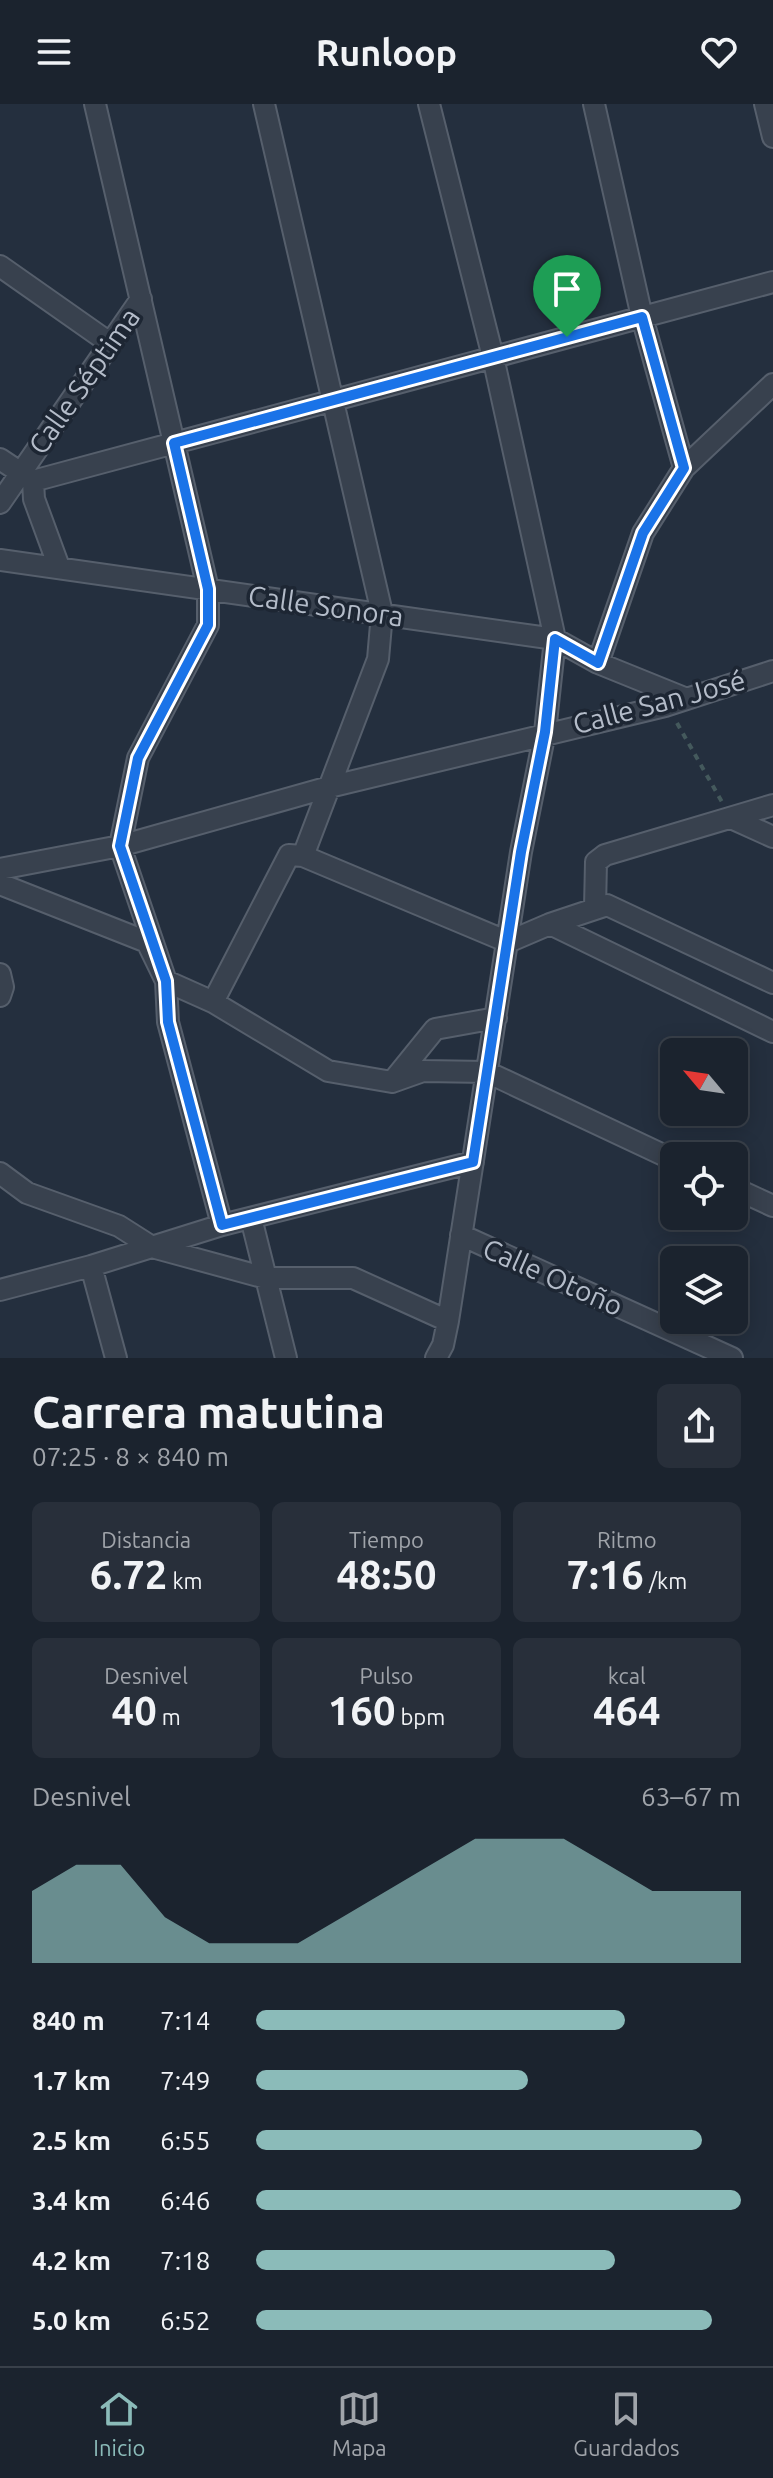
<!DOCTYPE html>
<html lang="es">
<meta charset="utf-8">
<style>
body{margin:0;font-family:Ubuntu,sans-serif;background:#282f3a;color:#f1f3f6;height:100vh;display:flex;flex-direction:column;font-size:30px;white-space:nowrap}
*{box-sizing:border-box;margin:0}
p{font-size:26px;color:#a0a4aa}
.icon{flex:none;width:44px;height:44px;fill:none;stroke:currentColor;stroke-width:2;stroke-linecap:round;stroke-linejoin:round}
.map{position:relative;height:1254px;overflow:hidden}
.side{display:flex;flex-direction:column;background:#1b232e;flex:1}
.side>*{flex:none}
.needle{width:52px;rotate:299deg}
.tools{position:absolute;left:660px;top:934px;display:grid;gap:16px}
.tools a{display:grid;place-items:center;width:88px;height:88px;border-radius:12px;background:#1b232e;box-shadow:0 4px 20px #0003,0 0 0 2px #39404a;font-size:40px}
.pin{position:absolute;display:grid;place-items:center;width:68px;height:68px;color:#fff;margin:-82px -34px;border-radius:50% 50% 50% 0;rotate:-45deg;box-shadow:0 0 8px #0007}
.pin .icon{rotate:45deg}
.round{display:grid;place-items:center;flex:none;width:84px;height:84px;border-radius:12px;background:#282f3a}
.summary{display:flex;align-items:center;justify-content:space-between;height:136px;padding:0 32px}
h1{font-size:44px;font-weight:600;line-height:60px}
.metrics{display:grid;grid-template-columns:repeat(3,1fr);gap:12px;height:136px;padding:8px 32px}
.metrics div{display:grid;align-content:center;border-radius:12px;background:#282f3a;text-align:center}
.metrics b{font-size:40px;font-weight:600}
.metrics small{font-size:22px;font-weight:400}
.metrics p{font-size:22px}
.chart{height:224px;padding:16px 32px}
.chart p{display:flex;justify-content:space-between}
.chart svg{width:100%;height:144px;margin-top:8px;fill:#8bbbb9;opacity:.7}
ul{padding:0 32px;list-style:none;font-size:26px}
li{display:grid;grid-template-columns:128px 96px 1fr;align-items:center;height:60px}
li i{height:20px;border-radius:10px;background:#8bbbb9}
header{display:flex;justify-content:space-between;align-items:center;height:104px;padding:0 32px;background:#1b232e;font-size:36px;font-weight:600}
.menu{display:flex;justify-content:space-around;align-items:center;height:112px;border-top:2px solid #39404a;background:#1b232e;font-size:22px;color:#a0a4aa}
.menu a{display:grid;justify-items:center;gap:4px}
.menu .on{color:#8bbbb9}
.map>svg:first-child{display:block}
</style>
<header><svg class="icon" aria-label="menu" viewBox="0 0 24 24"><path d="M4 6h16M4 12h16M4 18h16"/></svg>Runloop<svg class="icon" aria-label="heart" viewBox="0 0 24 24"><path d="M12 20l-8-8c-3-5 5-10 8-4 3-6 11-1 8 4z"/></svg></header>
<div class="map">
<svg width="773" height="1254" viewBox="0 0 773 1254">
<rect width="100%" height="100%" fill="#242f3e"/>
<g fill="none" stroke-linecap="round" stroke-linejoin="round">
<defs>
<path id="minor" d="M95 0 208 485V521L138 654 120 742 166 877 168 918 222 1121
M264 0 382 509 378 555 303 752
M429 0 493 253 555 535 545 628 521 748 448 1217 443 1241 436 1254
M594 0 642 213 684 364
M765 0 773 33
M0 162 111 240
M0 355 33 377 34 395 59 463
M33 377 773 178
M0 399 141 195
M0 456 555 535 598 559 687 595
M598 559 643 429 684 364 773 280
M731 714 773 733
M0 765 120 742 329 683 665 602 773 567
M0 780 147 838 166 877 213 898 328 967 392 978 423 967 487 968 674 1056
M595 804 596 758 605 751 773 701
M550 820 607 801 773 879
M0 870 3 883 0 892
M213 898 289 751 303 752 508 838 550 820 773 928
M392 978 435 925 496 914
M0 1069 27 1089 119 1122 152 1143 266 1174H353L448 1217
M734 1084 773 1102
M251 1114 286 1254
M461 1131 732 1254
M91 1162 116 1254
M0 1186 91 1162 222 1121 473 1058"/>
</defs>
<!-- minor casing -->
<use href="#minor" stroke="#565f6c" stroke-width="24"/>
<!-- path -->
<path stroke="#44595c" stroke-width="4" stroke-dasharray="6 6" stroke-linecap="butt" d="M677 619 722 698"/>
<!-- minor -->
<use href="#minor" stroke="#38414e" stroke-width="20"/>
</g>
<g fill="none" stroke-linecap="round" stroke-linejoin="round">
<defs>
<path id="route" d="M642 213 684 364 643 429 598 559 555 535 545 628 521 748 473 1058 222 1121 168 918 166 877 120 742 138 654 208 521V485L174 339Z"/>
</defs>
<!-- route casing -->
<use href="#route" stroke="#fff" stroke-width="16"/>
<!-- route -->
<use href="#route" stroke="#1a73e8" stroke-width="10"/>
</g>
<g text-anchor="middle" stroke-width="7" stroke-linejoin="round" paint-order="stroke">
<!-- street labels -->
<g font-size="28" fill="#b4bcc9" stroke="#1d2633">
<text transform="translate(84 277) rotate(-55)" y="10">Calle Séptima</text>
<text transform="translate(326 502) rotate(8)" y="10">Calle Sonora</text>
<text transform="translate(659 598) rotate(-15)" y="10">Calle San José</text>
<text transform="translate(553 1173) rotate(24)" y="10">Calle Otoño</text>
</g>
</g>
</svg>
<div class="tools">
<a><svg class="needle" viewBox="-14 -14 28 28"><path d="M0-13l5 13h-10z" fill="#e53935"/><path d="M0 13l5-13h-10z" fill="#a0a4aa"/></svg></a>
<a><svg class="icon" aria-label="locate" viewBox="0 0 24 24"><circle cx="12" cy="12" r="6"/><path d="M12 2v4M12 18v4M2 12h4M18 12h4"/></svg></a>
<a><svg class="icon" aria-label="layers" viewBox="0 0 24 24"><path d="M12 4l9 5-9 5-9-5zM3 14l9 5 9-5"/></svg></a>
</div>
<div class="pin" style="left:567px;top:233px;background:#1e9e55"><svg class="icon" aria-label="arrive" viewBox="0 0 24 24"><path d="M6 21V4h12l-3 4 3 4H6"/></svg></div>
</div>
<section class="side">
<div class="summary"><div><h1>Carrera matutina</h1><p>07:25 · 8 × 840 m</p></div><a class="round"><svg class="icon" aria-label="share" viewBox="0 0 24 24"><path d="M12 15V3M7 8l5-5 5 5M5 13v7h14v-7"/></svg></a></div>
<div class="metrics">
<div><p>Distancia</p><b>6.72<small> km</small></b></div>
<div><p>Tiempo</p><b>48:50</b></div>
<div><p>Ritmo</p><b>7:16<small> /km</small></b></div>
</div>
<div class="metrics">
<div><p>Desnivel</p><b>40<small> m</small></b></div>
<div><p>Pulso</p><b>160<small> bpm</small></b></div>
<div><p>kcal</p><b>464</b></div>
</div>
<div class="chart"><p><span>Desnivel</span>63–67 m</p>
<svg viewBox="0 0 160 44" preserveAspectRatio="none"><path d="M0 44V22L10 14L20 14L30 30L40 38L50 38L60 38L70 30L80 22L90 14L100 6L110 6L120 6L130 14L140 22L150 22L160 22V44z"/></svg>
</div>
<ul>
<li><b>840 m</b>7:14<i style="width:76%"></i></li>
<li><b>1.7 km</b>7:49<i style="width:56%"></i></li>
<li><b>2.5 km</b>6:55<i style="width:92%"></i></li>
<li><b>3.4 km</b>6:46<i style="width:100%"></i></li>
<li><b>4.2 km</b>7:18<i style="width:74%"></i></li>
<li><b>5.0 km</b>6:52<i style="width:94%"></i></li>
</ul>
</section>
<nav class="menu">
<a class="on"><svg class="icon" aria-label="home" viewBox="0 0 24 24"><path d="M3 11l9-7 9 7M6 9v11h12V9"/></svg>Inicio</a>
<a><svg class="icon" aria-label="map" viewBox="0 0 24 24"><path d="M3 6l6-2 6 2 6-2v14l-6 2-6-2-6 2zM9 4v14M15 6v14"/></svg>Mapa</a>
<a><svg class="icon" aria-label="saved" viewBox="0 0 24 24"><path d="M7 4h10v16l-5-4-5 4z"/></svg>Guardados</a>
</nav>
